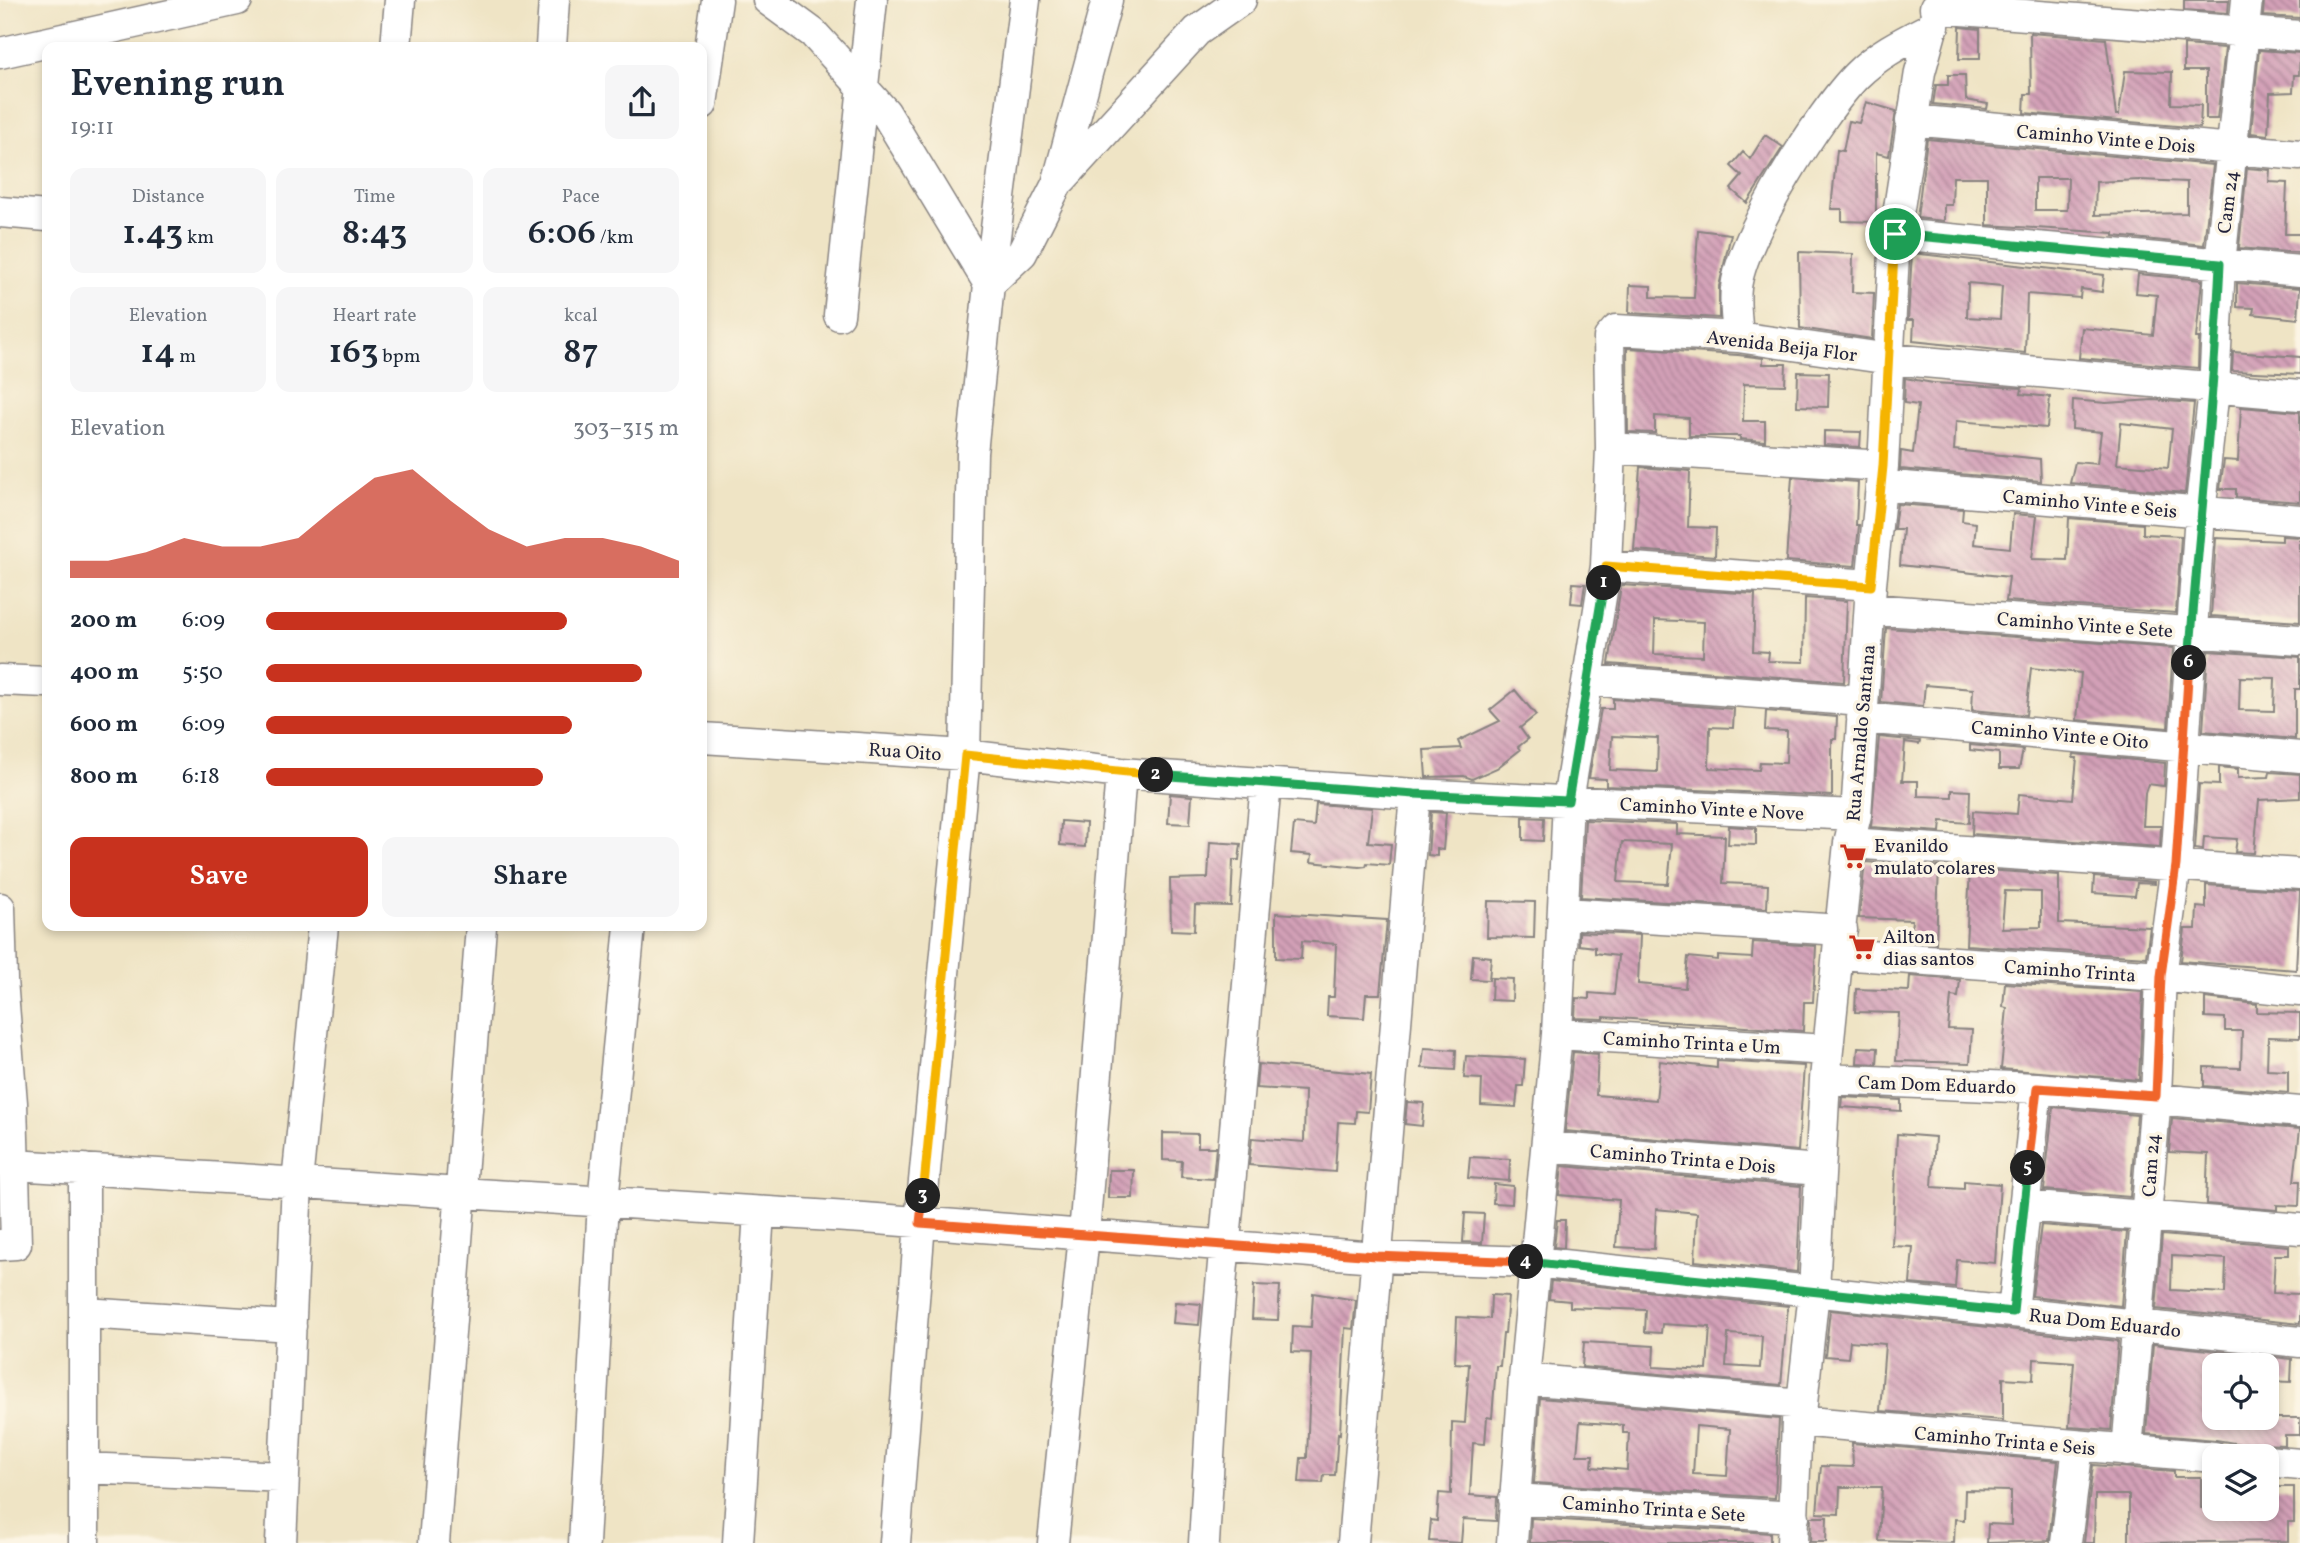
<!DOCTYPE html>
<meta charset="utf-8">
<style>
body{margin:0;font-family:Vollkorn,serif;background:#f6f6f7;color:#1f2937;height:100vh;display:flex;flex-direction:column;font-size:26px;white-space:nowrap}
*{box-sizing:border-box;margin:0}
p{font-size:23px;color:#747a83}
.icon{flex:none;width:38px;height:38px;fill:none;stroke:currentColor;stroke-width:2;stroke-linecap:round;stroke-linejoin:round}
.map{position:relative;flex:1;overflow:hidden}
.drawer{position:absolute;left:42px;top:42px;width:665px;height:889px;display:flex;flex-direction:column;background:#fff;border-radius:14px;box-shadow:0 4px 10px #0003}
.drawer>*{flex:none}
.fabs{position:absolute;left:2202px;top:1353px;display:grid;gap:14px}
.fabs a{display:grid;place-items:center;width:77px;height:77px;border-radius:14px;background:#fff;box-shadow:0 4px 10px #0003;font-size:35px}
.pin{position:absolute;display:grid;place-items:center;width:60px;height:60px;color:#fff;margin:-30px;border:4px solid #fff;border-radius:50%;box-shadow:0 2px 7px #0007}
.km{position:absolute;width:35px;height:35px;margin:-18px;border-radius:50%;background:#222;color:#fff;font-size:19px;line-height:35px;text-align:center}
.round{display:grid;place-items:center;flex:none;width:74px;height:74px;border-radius:14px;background:#f6f6f7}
.summary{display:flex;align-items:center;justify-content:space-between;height:119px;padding:0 28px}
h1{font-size:38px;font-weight:600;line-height:52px}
.figures{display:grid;grid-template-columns:repeat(3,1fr);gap:10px;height:119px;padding:7px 28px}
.figures div{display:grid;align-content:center;border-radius:14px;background:#f6f6f7;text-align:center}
.figures b{font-size:35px;font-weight:600}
.figures small{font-size:19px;font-weight:400}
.figures p{font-size:19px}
.chart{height:196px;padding:14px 28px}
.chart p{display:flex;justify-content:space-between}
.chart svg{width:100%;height:126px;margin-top:7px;fill:#c8321e;opacity:.7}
.cta{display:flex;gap:14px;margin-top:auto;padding:14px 28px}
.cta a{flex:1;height:80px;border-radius:14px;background:#c8321e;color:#fff;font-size:28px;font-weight:600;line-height:80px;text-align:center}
.cta a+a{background:#f6f6f7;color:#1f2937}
ul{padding:0 28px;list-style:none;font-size:23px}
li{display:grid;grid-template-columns:112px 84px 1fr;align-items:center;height:52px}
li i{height:18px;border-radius:9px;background:#c8321e}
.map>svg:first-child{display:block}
</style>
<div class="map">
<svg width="2300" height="1543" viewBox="0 0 2300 1543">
<defs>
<pattern id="building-back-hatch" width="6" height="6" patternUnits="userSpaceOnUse" patternTransform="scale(1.75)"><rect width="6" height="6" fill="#d3a0b7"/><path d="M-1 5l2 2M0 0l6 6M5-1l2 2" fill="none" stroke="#ab8296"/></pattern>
</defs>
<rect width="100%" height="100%" fill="#fcf5e5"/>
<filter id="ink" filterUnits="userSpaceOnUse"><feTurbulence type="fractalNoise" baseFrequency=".0143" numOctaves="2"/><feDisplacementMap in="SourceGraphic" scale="14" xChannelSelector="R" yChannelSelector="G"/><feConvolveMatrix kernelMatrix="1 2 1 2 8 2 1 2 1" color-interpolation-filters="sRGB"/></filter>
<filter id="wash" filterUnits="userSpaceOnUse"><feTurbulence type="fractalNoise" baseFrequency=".00686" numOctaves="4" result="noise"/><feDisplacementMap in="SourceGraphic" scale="28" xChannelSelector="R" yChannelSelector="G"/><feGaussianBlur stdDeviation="1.57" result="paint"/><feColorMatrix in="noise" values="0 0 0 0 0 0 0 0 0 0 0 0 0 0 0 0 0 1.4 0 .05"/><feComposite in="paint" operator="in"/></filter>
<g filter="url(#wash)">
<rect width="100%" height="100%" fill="#efe4c5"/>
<g id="blocks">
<!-- building -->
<path fill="url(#building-back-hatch)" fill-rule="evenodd" d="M2184 0H2229L2228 13 2184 10Z
M2264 0H2300V18L2263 16Z
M1960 27 1980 29V59H1959Z
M2030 33 2106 39 2116 115H2119L2125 71 2172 72 2171 104 2201 105 2200 128 2024 113 2025 94H2031Z
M2184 45 2225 48 2217 119H2206V71H2184Z
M2259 50 2300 53 2299 75H2294L2293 92 2270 93 2268 135 2251 133Z
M1948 75H1965L1966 100 1988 104 1987 109 1933 104 1936 85H1948Z
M1866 102 1896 111 1889 156 1876 153V222L1842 221V209H1831L1837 150 1843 151 1849 121 1859 123Z
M1765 135 1783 147 1747 203 1731 189 1742 176 1731 166 1743 152 1750 159Z
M1927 139 2213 165 2204 245 2114 236V233L1987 225V177H1953L1952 205H1944V221L1917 218ZM2035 178H2068L2067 210H2035ZM2140 180 2187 182V213L2095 215 2096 182Z
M2247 168 2270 170 2269 182 2287 183 2285 234H2300V253L2239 248Z
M1698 230 1731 234 1719 286V318L1629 313 1630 285 1651 286V297L1694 298Z
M1799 252 1853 254 1852 292 1874 293 1872 339 1800 328Z
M1912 253 2104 275 2102 292 2081 289 2080 298 2027 294 2025 353 1913 341 1914 320H1908ZM1968 283 2002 286 2000 319 1967 317Z
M2138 274 2202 280 2196 338H2199L2198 368 2079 358 2082 328 2153 335 2157 295 2136 293Z
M2237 283 2300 288 2298 319 2253 314 2254 308 2237 307Z
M1627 348 1738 355 1763 358V364H1786L1785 385 1744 384 1743 421H1765V441L1740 439V436H1689V418L1655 416V433L1628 432Z
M2233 352 2300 357V374L2232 371Z
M1798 372 1829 373 1828 407 1797 406Z
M1905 378 1933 383 2022 388 2021 394 2050 397 2047 428 1956 421 1954 450 2040 459 2041 481 1900 469 1901 451 1913 453 1918 405 1904 403Z
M2073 400 2106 403 2153 400 2194 403 2185 493 2070 483 2075 462 2097 464 2101 432 2072 429ZM2121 423 2172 429 2168 468 2117 464Z
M2241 407 2300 412V502L2236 497V489H2220L2224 460 2238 461Z
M1824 431 1861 432 1860 447 1824 445Z
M1640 467 1690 471 1688 527 1716 528 1715 556 1634 550Z
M1792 477 1858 482 1856 525H1859L1855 566 1786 561Z
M1897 504 1963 509 1962 521 1976 523 1974 544 2010 548 2013 514 2037 516 2032 559 2067 560 2069 518 2143 524V534L2181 536 2176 613 2006 601 2009 577 1900 565 1903 529H1894Z
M2282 536 2300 537V622L2211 616 2216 538 2282 541Z
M1573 583 1585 584 1582 604 1571 603Z
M1621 585 1755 594 1753 651 1769 652 1768 661 1804 662 1805 598 1847 601 1844 682 1609 664ZM1655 620 1704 622 1703 656 1654 654Z
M1886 628 2173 648 2168 728 2077 720 2081 673 2031 668 2026 715 1972 710 1973 689 1925 685 1923 706 1881 702Z
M2208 651 2300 657V689H2295V739L2203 731ZM2240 677 2275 678 2274 711 2239 710Z
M1515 690 1536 715 1520 728 1528 739 1518 747 1520 750 1497 768 1472 779 1464 776 1426 777 1424 750 1461 748 1458 741 1500 721 1490 710Z
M1613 699 1734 709 1733 728 1710 727 1709 768 1759 770 1760 762 1786 763 1787 731 1765 730 1766 711 1837 717 1836 739H1832V796L1606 786V779L1589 778 1601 709H1613ZM1612 736 1658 738 1657 772 1610 770Z
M1879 737 1920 741 1919 744 1905 742 1902 781H1918V796L1952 797V790L1970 791 1969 823 1941 821 1940 832 1871 827Z
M1970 745 2023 750 2019 769H1999V753L1970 750Z
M2074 754 2165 763 2164 786 2148 784 2145 793 2143 826H2161L2160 847 1972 834 1973 811 2017 814 2019 794 2073 799 2077 758H2073Z
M2219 767 2238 769V778L2269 777 2270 772 2300 774V798L2259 800 2254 853 2235 852 2237 839 2204 837 2203 850 2195 849 2199 784 2219 785Z
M1170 794 1192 796 1190 824 1168 823Z
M1316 804 1372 808 1368 842 1391 844 1389 865 1367 863 1366 866 1359 867 1311 862 1312 855 1291 853 1294 824 1314 826Z
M1431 812 1446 813 1443 850 1437 849V856L1428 855Z
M1523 817 1544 818 1543 841 1523 840Z
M1585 820 1677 824V834L1725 836 1723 883 1768 885 1767 908 1581 897ZM1622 842 1672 844 1668 884 1618 882Z
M1061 821 1086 823 1085 847 1060 845Z
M1729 826 1756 828V845L1728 844Z
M1210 842 1241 844 1239 860H1233L1231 906 1195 905 1194 931 1171 930 1170 879 1208 878Z
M1865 862 1939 867 1936 943 1910 941 1912 920 1859 918Z
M1970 869 2059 875V923L2150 927 2146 957 1966 945ZM2005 891 2041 892V927L2002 928Z
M2094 877 2155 882V884L2137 883 2135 896 2093 893Z
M2206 885 2300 891 2296 970 2181 961 2185 929H2196L2197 907 2206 908Z
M1488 901 1535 902 1534 938 1487 937Z
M1276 913 1387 920 1380 994H1366L1364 1018 1327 1016 1328 997H1334L1336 944 1302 941 1301 959 1276 958Z
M1579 932 1640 935 1638 984 1685 988 1688 957 1718 960V956L1752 958 1753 942 1816 946 1813 1002H1804L1803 1031 1604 1017V1019L1575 1018 1576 998 1589 999V993L1614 995 1618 956 1595 953V947L1579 945Z
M1473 955 1491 957 1489 980 1471 979Z
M1910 976 1960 980 1958 997 1951 996 1948 1029 1972 1030 1970 1063 1896 1061 1899 1013 1855 1012 1856 989 1909 991Z
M1492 978 1513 979 1512 1001 1491 1000Z
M2005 983 2143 992 2139 1080 2001 1069 2007 1008 2003 1007Z
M2205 998 2257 1004V1012L2300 1013V1038L2268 1037 2267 1070 2288 1071V1093L2204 1086V1067L2241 1068 2242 1031H2225V1018L2205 1017Z
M1858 1047 1878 1048 1877 1064 1857 1063Z
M1424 1048 1456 1050 1455 1070 1422 1068Z
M1573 1052 1598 1054 1596 1095 1656 1100 1660 1061 1717 1068V1061L1804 1066 1798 1151 1565 1131Z
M1466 1056 1525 1059 1523 1086H1518L1516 1107 1481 1105 1482 1079 1464 1078Z
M1258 1064 1371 1074 1368 1112 1356 1111 1355 1123 1338 1122 1335 1172 1249 1165 1252 1138 1304 1142 1305 1091 1256 1088Z
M1842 1097 1901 1100V1111L1841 1107Z
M1407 1102 1424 1103 1422 1126 1405 1124Z
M2053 1107 2137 1115 2130 1197 2044 1190Z
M2172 1118 2300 1129 2294 1181H2300L2299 1206 2277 1205V1210L2206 1204 2208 1154 2169 1152Z
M1163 1133 1198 1134V1147H1216L1213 1179 1181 1177 1182 1161 1163 1160Z
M1897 1134 1935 1137 1932 1187 1964 1189V1181L2000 1184 1995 1263 1957 1260 1955 1288 1910 1284 1913 1247 1892 1246Z
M1470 1157 1510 1159 1509 1181 1468 1178Z
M1562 1166 1801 1186 1797 1272 1695 1261 1697 1213 1656 1209 1654 1249 1616 1247 1619 1200 1559 1195Z
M1109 1170H1134L1133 1198H1108Z
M1494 1184 1513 1186 1512 1204 1493 1203Z
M1465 1213 1484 1214 1482 1243 1463 1242Z
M1557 1220H1565L1564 1248 1554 1247Z
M2041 1225 2127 1232 2121 1306 2032 1296Z
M2162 1235 2289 1246V1255H2275L2273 1293 2300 1294V1324L2156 1309ZM2172 1256 2226 1259 2225 1293 2171 1290Z
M1551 1281 1788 1306 1781 1385 1582 1367 1584 1342 1654 1346 1653 1367 1707 1370 1710 1327 1662 1324 1661 1333 1645 1332 1646 1310 1570 1307V1301L1549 1299ZM1728 1334 1762 1336 1760 1368 1726 1366Z
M1254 1285 1280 1286 1278 1320 1252 1319Z
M1313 1293 1356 1300 1353 1329 1345 1328 1340 1434 1338 1433 1335 1475H1324L1323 1483 1299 1482 1301 1458H1307L1311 1353 1292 1352 1293 1326 1311 1327Z
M1491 1295 1508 1296 1505 1334H1503L1500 1366H1496L1492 1418 1487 1417 1485 1444 1473 1443 1470 1495 1497 1497 1496 1521 1463 1519 1461 1543 1429 1541 1431 1520 1437 1521 1439 1493 1451 1494 1452 1422 1465 1423 1469 1364 1455 1363 1457 1317 1490 1319Z
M1175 1302 1201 1304 1199 1325 1173 1323Z
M1830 1310 2118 1341 2111 1430 2069 1427 2074 1362 2034 1359 2033 1380 2003 1378V1420L1880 1411 1885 1344 1850 1341 1848 1358 1825 1356Z
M2153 1344 2292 1359 2291 1382 2267 1381 2268 1365H2214V1418H2300V1435H2285V1445L2261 1444 2251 1451H2241V1444L2216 1440 2146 1434Z
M1540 1398 1779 1419 1775 1498 1534 1483ZM1580 1422 1623 1425V1433H1629L1627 1470 1592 1467 1593 1455H1577ZM1696 1426 1730 1429 1727 1476 1693 1474Z
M1852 1443 2058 1461 2049 1541 1987 1543 1988 1524 2011 1525V1491L1965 1490 1964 1520 1955 1519 1954 1543 1879 1541 1882 1487H1840L1839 1514 1817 1513 1821 1466 1853 1467Z
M2093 1465 2174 1471V1477H2201V1508H2266V1487H2294V1522H2288V1541L2129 1543V1495H2095L2094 1543H2084Z
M1811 1517H1827L1826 1542H1810Z
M1531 1518 1770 1533V1543H1530Z"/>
</g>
</g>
<g filter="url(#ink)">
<use href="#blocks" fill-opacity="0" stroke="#888380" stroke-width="2"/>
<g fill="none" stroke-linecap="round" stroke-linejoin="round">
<defs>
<path id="minor" d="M768 0 813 33 885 112 989 284 972 453 965 755 920 1223 895 1543
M1935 8 2300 36
M396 47 400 0
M551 47 554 0
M0 53 237 0
M702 104 717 0
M1911 120 2300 155
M1062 179 1197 31 1241 0
M0 212 47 216
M1895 234 2300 271
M989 284 1022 253 1057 184 1107 0
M989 284 1025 0
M839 315 872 0
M1738 337C1737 321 1734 304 1736 288 1741 238 1821 111 1857 75 1879 53 1907 40 1934 26
M1611 448 1883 466
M1881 485 2300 520
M1606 566 1871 585
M1870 609 2300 640
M0 680 47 682
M1588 680 1863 701
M1862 718 2300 757
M702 738 965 755 1121 773 1415 794 1856 815
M1849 843 2300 874
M0 908 2 980 12 1103 16 1244 0 1245
M1563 913 1842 930
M1839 954 2161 976 2300 991
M1557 1034 1828 1050
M1825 1079 2037 1088 2300 1112
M1547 1147 1819 1170
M14 1165 864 1218 1376 1257 1534 1262 2300 1342
M84 1169V1543
M2024 1206 2300 1229
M2013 1312 2037 1088
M84 1313 291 1326
M1524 1379 1802 1404
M1797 1421 2214 1457
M2127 1451 2156 1096 2161 976 2176 865 2200 513 2214 390 2220 264 2247 0
M2266 1461 2300 1464
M84 1468 284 1477
M1514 1499 1794 1517
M281 1543 297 1182 323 926
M434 1543 481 926
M584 1543 603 1202 630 926
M738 1543 759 1212
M1053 1543 1084 1235 1121 773
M1204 1543 1215 1353 1266 783
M1353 1543 1415 794
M1512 1543 1524 1379 1557 1034 1568 801 1606 566 1611 448 1609 338 1616 330 1738 337 1890 359 2300 395
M1792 1543 1797 1421 1802 1404 1814 1291 1825 1079 1849 843 1856 815 1871 585 1883 466 1895 234 1920 72 1940 0
M2066 1543 2078 1446"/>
</defs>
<!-- minor casing -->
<use href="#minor" stroke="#888380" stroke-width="33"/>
<!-- minor -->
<use href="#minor" stroke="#fff" stroke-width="30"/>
</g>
</g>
<g fill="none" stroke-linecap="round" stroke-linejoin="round" filter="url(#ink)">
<defs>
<path id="split-1" d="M1604 583 1606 566 1871 586 1883 466 1895 234"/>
<path id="split-2" d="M1156 775 1415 794 1568 801 1604 583"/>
<path id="split-3" d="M923 1196 965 755 1156 775"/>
<path id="split-4" d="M923 1196 920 1223 1376 1256 1526 1262"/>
<path id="split-5" d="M1526 1262 2013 1312 2028 1168"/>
<path id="split-6" d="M2028 1168 2037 1088 2156 1096 2161 976 2176 865 2189 663"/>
<path id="split-7" d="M1895 234 2220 264C2214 398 2199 530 2189 663"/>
</defs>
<!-- split-1 casing -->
<use href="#split-1" stroke="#fff" stroke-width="14"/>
<!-- split-2 casing -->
<use href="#split-2" stroke="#fff" stroke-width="14"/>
<!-- split-3 casing -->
<use href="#split-3" stroke="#fff" stroke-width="14"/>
<!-- split-4 casing -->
<use href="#split-4" stroke="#fff" stroke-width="14"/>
<!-- split-5 casing -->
<use href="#split-5" stroke="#fff" stroke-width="14"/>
<!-- split-6 casing -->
<use href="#split-6" stroke="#fff" stroke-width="14"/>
<!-- split-7 casing -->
<use href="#split-7" stroke="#fff" stroke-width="14"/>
<!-- split-1 -->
<use href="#split-1" stroke="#f5b400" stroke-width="9"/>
<!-- split-2 -->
<use href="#split-2" stroke="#22a559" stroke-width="9"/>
<!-- split-3 -->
<use href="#split-3" stroke="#f5b400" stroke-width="9"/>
<!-- split-4 -->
<use href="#split-4" stroke="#f0652b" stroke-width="9"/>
<!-- split-5 -->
<use href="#split-5" stroke="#22a559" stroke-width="9"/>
<!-- split-6 -->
<use href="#split-6" stroke="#f0652b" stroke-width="9"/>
<!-- split-7 -->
<use href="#split-7" stroke="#22a559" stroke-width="9"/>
</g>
<!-- icons -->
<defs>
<symbol id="supermarket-bare" viewBox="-9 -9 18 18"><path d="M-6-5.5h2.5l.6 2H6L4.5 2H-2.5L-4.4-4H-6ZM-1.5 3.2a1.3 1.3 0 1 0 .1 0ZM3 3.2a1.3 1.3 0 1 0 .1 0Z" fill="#c8321e" stroke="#fcf5e5" stroke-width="2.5" paint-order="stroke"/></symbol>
</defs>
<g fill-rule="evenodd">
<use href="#supermarket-bare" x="1834" y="837" width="38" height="38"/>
<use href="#supermarket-bare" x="1843" y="928" width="38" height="38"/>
</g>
<g text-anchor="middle" stroke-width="7" stroke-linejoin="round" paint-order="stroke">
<!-- street labels -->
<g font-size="19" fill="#22223b" stroke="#fcf5e5">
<text transform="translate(2106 138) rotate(5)" y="7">Caminho Vinte e Dois</text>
<text transform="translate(2227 202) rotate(-83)" y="7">Cam 24</text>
<text transform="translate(1782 345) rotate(7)" y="7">Avenida Beija Flor</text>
<text transform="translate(2090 503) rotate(5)" y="7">Caminho Vinte e Seis</text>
<text transform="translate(2085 624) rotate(4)" y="7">Caminho Vinte e Sete</text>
<text transform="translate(1860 733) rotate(-85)" y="7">Rua Arnaldo Santana</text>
<text transform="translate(2060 734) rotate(5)" y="7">Caminho Vinte e Oito</text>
<text transform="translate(905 751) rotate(4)" y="7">Rua Oito</text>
<text transform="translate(1712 808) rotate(3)" y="7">Caminho Vinte e Nove</text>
<text transform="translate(2070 970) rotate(4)" y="7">Caminho Trinta</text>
<text transform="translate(1692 1042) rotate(3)" y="7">Caminho Trinta e Um</text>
<text transform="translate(1937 1084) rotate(2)" y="7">Cam Dom Eduardo</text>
<text transform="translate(1683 1158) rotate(5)" y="7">Caminho Trinta e Dois</text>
<text transform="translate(2150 1165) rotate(-86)" y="7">Cam 24</text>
<text transform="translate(2105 1322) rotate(6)" y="7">Rua Dom Eduardo</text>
<text transform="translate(2005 1440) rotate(5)" y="7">Caminho Trinta e Seis</text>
<text transform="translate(1654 1508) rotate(4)" y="7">Caminho Trinta e Sete</text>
</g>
<!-- poi labels -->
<g font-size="19" fill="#22223b" stroke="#fcf5e5" text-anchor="start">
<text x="1874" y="852">Evanildo<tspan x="1874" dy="22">mulato colares</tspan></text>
<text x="1883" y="943">Ailton<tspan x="1883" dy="22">dias santos</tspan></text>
</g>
</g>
</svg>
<div class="fabs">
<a><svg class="icon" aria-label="locate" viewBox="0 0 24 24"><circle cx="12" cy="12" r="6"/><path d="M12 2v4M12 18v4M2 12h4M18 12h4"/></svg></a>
<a><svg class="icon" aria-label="layers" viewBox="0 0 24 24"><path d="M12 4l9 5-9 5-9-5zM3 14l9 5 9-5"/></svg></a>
</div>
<div class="pin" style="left:1895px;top:234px;background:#1e9e55"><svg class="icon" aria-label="arrive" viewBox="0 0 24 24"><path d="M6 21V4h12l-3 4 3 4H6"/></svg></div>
<b class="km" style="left:1604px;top:583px">1</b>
<b class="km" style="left:1156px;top:775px">2</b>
<b class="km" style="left:923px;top:1196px">3</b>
<b class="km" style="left:1526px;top:1262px">4</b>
<b class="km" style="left:2028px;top:1168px">5</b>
<b class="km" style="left:2189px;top:663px">6</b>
<section class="drawer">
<div class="summary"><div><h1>Evening run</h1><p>19:11</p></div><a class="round"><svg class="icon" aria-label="share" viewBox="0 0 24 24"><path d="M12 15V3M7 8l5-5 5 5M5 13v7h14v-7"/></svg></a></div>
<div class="figures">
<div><p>Distance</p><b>1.43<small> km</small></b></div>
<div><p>Time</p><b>8:43</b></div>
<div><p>Pace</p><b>6:06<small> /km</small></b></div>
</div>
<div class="figures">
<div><p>Elevation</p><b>14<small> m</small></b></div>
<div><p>Heart rate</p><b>163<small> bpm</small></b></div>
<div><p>kcal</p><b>87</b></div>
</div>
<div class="chart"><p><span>Elevation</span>303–315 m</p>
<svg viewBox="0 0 160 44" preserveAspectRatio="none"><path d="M0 44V38L10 38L20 35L30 30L40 33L50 33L60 30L70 19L80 9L90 6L100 17L110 27L120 33L130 30L140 30L150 33L160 38V44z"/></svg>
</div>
<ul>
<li><b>200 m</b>6:09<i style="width:73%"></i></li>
<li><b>400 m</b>5:50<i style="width:91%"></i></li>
<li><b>600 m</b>6:09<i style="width:74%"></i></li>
<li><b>800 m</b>6:18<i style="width:67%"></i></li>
</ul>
<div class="cta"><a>Save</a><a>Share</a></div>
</section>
</div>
